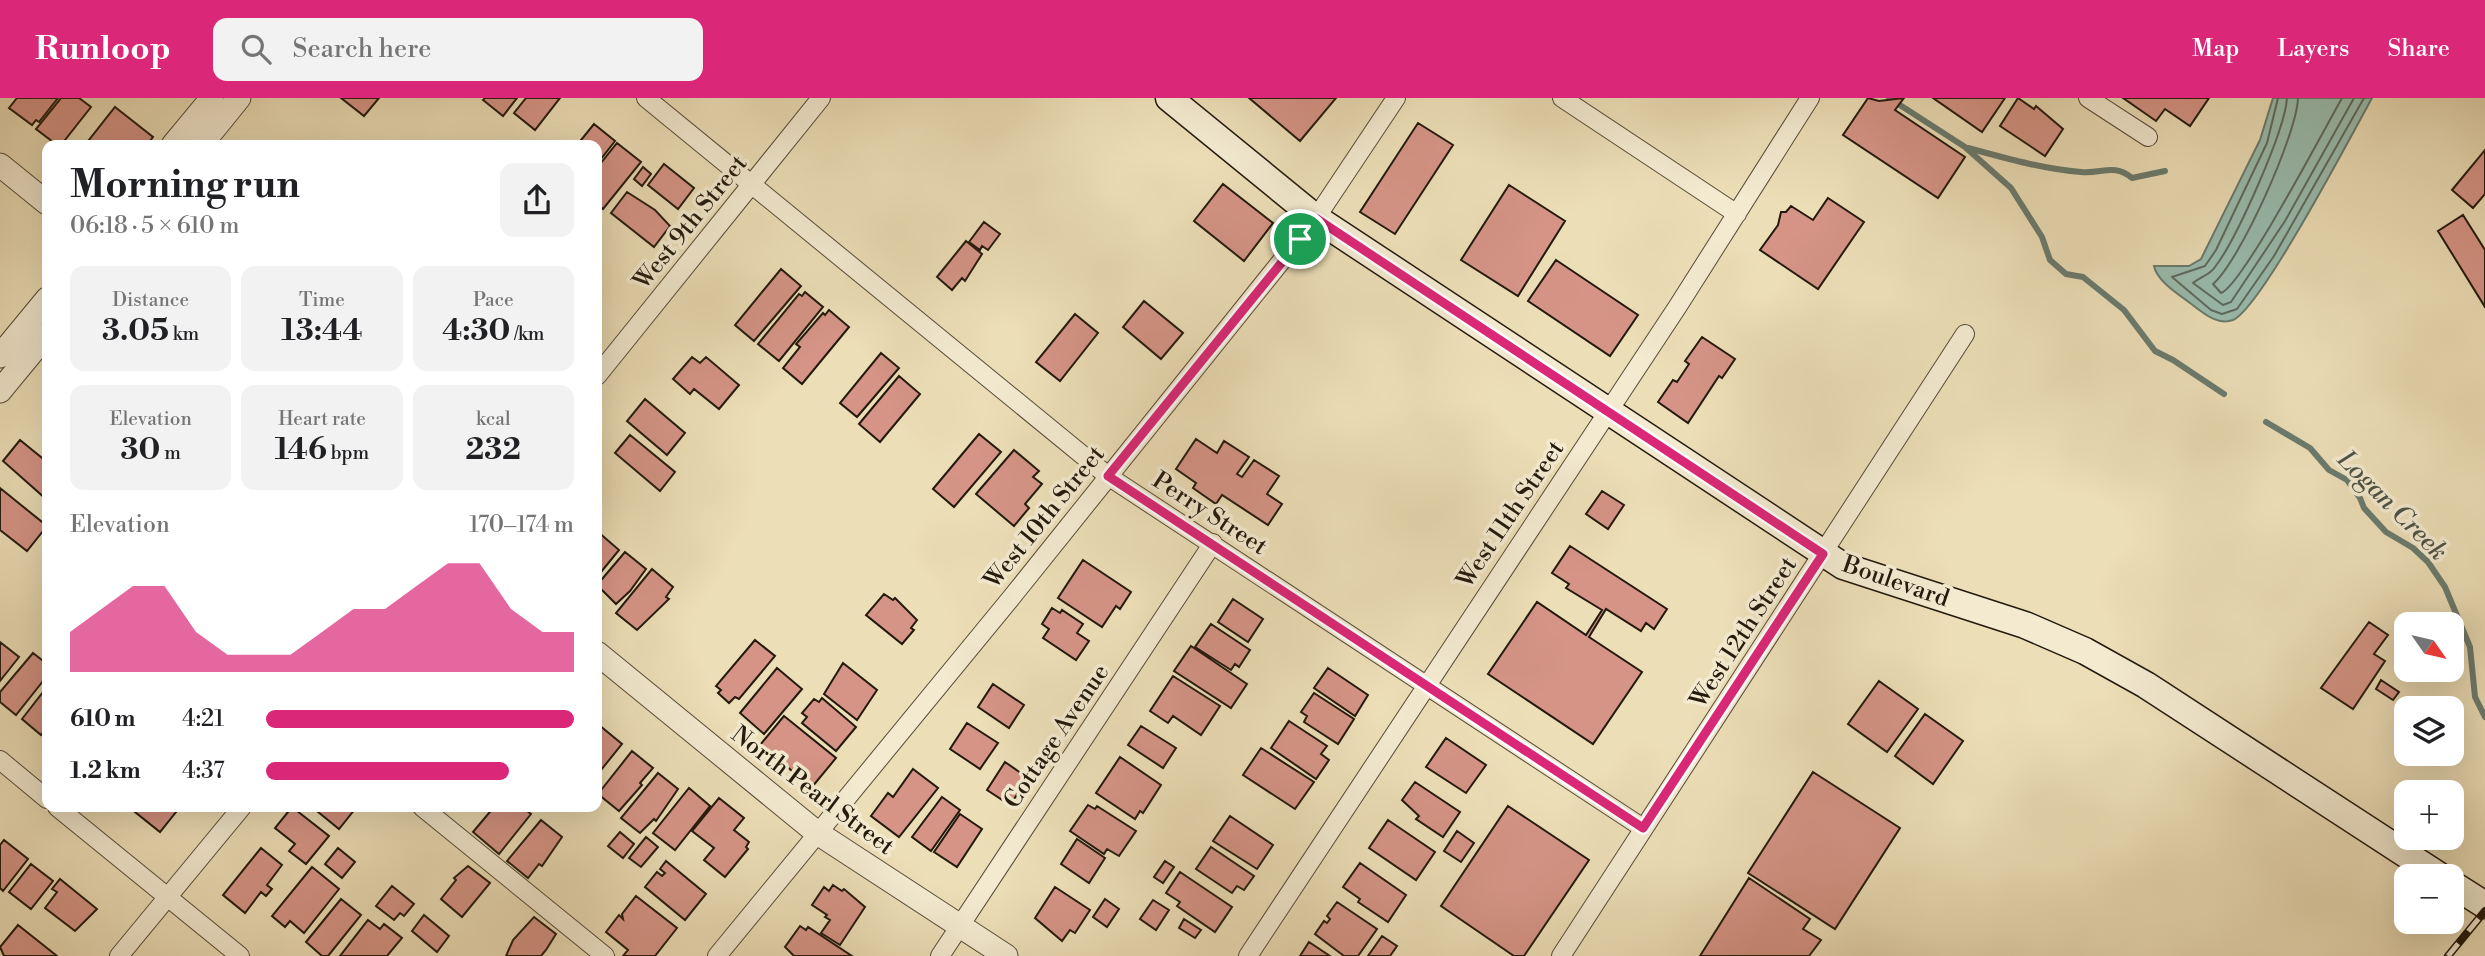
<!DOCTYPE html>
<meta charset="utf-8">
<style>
body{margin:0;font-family:"Libre Bodoni",serif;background:#f2f2f2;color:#202124;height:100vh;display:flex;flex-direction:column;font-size:26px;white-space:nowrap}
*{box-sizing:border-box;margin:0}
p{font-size:23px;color:#757577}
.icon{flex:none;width:38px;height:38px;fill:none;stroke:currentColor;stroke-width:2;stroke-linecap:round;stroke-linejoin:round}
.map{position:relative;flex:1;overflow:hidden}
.sheet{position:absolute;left:42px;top:42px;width:560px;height:672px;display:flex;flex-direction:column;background:#fff;border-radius:14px;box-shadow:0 7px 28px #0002}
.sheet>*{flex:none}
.needle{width:46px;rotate:124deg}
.fabs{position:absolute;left:2394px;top:514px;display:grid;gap:14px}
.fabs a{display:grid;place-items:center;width:70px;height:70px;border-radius:14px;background:#fff;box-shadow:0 7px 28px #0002;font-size:35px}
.pin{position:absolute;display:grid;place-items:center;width:60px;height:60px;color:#fff;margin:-30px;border:4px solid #fff;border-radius:50%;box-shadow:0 2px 7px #0007}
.round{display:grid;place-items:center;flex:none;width:74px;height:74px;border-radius:14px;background:#f2f2f2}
.overview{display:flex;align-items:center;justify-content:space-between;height:119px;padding:0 28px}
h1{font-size:38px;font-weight:700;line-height:52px}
.figures{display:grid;grid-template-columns:repeat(3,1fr);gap:10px;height:119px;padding:7px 28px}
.figures div{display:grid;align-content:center;border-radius:14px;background:#f2f2f2;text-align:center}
.figures b{font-size:30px;font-weight:700}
.figures small{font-size:19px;font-weight:400}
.figures p{font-size:19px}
.chart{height:196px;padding:14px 28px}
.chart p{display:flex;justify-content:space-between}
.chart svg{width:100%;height:126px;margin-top:7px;fill:#db2777;opacity:.7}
ul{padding:0 28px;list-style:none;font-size:23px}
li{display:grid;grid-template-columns:112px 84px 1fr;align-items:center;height:52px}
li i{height:18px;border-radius:9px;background:#db2777}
header{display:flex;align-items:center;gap:42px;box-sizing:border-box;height:98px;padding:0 35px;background:#db2777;color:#fff}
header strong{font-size:33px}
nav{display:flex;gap:38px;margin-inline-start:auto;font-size:24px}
.search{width:490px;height:63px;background:#f2f2f2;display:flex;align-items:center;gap:18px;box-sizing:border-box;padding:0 24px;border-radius:14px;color:#757577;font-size:26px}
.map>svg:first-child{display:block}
</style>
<header>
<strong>Runloop</strong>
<div class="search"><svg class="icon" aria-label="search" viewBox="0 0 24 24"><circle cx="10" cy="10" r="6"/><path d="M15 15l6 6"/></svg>Search here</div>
<nav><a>Map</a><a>Layers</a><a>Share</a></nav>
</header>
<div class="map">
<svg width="2485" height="858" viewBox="0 0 2485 858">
<rect width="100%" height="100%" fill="#ecdeb7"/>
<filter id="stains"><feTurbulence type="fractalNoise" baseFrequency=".00286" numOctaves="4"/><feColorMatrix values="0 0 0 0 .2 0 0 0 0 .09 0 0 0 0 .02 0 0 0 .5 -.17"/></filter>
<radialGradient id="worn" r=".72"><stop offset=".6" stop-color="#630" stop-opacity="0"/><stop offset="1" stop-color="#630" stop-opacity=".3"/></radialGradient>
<!-- water -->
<path fill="#99bcae" stroke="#6a7b6e" stroke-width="2" d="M2273 0H2372C2352 36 2261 210 2233 222 2217 228 2202 214 2190 205 2178 196 2157 183 2154 168H2189L2201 161 2260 42Z"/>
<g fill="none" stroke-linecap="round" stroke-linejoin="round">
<!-- shore -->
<path stroke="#5e6b5e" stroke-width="2" d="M2278 0 2267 45 2216 152 2205 168 2172 179 2211 212 2222 216 2237 211 2274 158 2364 0
M2287 0C2285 33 2236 142 2215 169 2210 177 2200 179 2193 185L2223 207 2231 204 2285 123 2354 0
M2298 0C2297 36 2240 163 2213 186L2221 195C2242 188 2325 30 2342 0"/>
<!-- stream -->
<path stroke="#6a7b6e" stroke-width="6" d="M1889 0 1965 49 2011 90 2042 139 2050 162 2066 176 2083 179 2124 212 2155 253 2173 262 2224 296
M1968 50C2005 60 2043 71 2081 74 2102 76 2114 65 2132 80L2165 73
M2266 324 2310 350 2329 372 2347 382 2360 400 2364 410 2386 434 2413 450 2428 464 2445 489 2470 549 2475 599 2485 619"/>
</g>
<!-- building -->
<path fill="#d59486" stroke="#231a0d" stroke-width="2" d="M17 0H58L39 24 36 22 32 27 9 10Z
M61 0H79L91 9 61 47H57L36 31Z
M341 0H379L364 18Z
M485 0H517L503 18 483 2Z
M526 0H560L535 32 514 15Z
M1249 0H1336L1300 43Z
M1868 0 1879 3 1904 0 1895 12 1965 59 1938 100 1843 37Z
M1933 0H2005L1982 34Z
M2018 0 2034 11 2036 8 2063 31 2045 58 2000 28Z
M2123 0H2209L2190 28 2165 11 2156 23Z
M115 9 153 39 147 47H85Z
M1418 25 1453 47 1395 136 1360 114Z
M594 26 615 43 597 66V47H577Z
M617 45 641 64 603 111 597 106V70Z
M2485 52V96L2473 110 2452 92Z
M664 66 694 90 678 111 648 87Z
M643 69 651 76 642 88 634 81Z
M1223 86 1273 125 1244 163 1194 123Z
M1509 87 1565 123 1518 198 1461 162Z
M627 94 655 112 670 128 654 149 611 115Z
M1828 100 1864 124 1818 191 1760 152 1778 127 1781 114H1786L1791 108 1813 122Z
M2463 117 2485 152V209L2438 133Z
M984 124 1000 136 988 152 982 148 980 152 969 144Z
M966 143 982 156 965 183 962 180 952 192 937 179Z
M1556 162 1638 217 1610 258 1528 203Z
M781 171 801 188 754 243 735 227Z
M805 194 823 209 779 263 758 246 799 196 802 198Z
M1144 203 1183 235 1161 261 1123 229Z
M829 212 849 229 802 286 783 270 800 249 796 246 823 215 825 217Z
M1075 216 1098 235 1060 283 1036 264Z
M1702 239 1735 261 1722 280 1719 278 1688 325 1658 304 1673 282 1677 284 1689 266 1685 263Z
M881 255 899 270 857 319 840 305Z
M692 259 700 265 706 259 739 287 719 311 694 291 690 296 673 281Z
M899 278 920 296 880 344 859 326Z
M645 301 685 335 667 357 627 323Z
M979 336 1001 354 954 409 933 391Z
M630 337 675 374 660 393 615 355Z
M1196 341 1217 355 1224 343 1249 359 1237 376 1242 379 1254 362 1279 378 1267 396 1282 406 1268 427 1222 397 1216 406 1193 390 1196 385 1176 371Z
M20 342 47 364 46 401 3 363Z
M1014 352 1039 373 1033 379 1042 386 1025 406 1029 410 1014 428 976 396Z
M0 390 47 428 27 453 0 432Z
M1602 393 1624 407 1608 431 1586 416Z
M597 433 619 452 597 479Z
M1570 448 1667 511 1654 531 1646 525 1641 533 1606 511 1589 539 1642 574 1593 646 1488 576 1537 504 1586 537 1602 512 1566 490 1569 486 1552 475Z
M625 454 646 471 630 493 616 506 597 487Z
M1083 462 1131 494 1120 511 1116 508 1102 529 1058 500Z
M652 471 673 489 666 499 669 501 637 532 616 515Z
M884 496 893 502 895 500 917 522 911 530 914 532 902 546 866 517Z
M1233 501 1263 521 1248 544 1218 524Z
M1052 510 1060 515 1062 512 1083 526 1077 535 1089 543 1076 562 1043 540 1049 531 1042 526Z
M2369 524 2388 537 2374 556 2385 563 2353 611 2321 590Z
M1211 526 1250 552 1239 569 1235 566 1231 572 1195 549Z
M755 542 775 558 739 601 735 599 729 605 718 595 721 592 716 588Z
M0 544 19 559 0 583Z
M1191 548 1247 586 1231 610 1174 573Z
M33 555 47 566V578L16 617 0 604V594Z
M843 565 877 592 857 622 824 596Z
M777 570 802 591 764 636 740 615Z
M1328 570 1368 597 1355 618 1314 590Z
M1173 578 1220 608 1201 637 1173 618 1168 625 1150 613Z
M2381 582 2399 594 2393 602 2376 591Z
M1879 583 1918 611 1887 654 1848 626Z
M993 586 1024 607 1009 630 978 609Z
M47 589V630L41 637 22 621Z
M1314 595 1354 621 1338 646 1304 624 1307 618 1301 614Z
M822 600 856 629 836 653 802 625 807 619 802 615 814 601 819 604Z
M1925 616 1963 643 1933 686 1895 658Z
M784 618 836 660 812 689 760 647Z
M1289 623 1327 648 1321 656 1329 662 1316 681 1271 650Z
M967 625 998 645 980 671 950 651Z
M599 627 622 646 597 677V630Z
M1141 628 1176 650 1163 670 1128 647Z
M1446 640 1486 667 1466 695 1426 669Z
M1261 650 1314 684 1295 711 1243 677Z
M632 653 653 670 640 685 642 687 619 713 598 696Z
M1120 659 1161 687 1143 715 1140 713 1135 721 1096 695Z
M1005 664 1028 680 1010 707 987 692Z
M913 671 938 690 899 739 871 718 888 695 893 699Z
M1813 674 1900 730 1835 831 1748 775Z
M658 675 678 691 656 723 654 721 640 735 621 720Z
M1415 684 1460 714 1443 739 1416 721 1419 718 1402 702Z
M689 690 710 708 675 752 653 735Z
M942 699 960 712 931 753 912 739Z
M719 700 744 720 734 732 749 744 746 749 748 751 725 779 704 762 714 750 692 733Z
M1088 707 1095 711 1097 708 1136 733 1119 758 1107 751 1104 756 1070 733Z
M1508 708 1589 762 1524 858H1514L1441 808Z
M139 709H180L160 734 135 714Z
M292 709 329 738 306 766 289 753 295 746 275 730Z
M312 709H352L355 711 339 731Z
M494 709H522L531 716 499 756 473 734Z
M960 716 982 731 957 769 934 754Z
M1230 718 1273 747 1257 771 1213 743Z
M541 722 562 739 542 768 539 766 528 780 507 763Z
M1388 722 1435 754 1416 782 1369 750Z
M1457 733 1474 745 1461 764 1444 753Z
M620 734 634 746 623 760 608 748Z
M646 739 658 749 641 769 629 760Z
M1077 741 1105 760 1089 785 1061 766Z
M4 742 28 761 3 793 0 790V747Z
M1211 749 1254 778 1244 792 1237 788 1232 795 1196 771Z
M261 750 282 767 267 787 272 791 266 798 261 794 245 815 223 797Z
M338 750 355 764 342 780 325 766Z
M666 763 706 796 685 822 645 789 657 774 662 778 665 775 660 771Z
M1165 763 1174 769 1163 785 1154 779Z
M1360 765 1406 797 1388 824 1358 804 1360 801 1343 789Z
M31 766 53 783 31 811 9 794Z
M468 768 490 785 462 819 441 801 456 782 454 780Z
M312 769 339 791 304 835 290 823 285 829 272 818Z
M1180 774 1232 809 1215 834 1177 808 1180 804 1166 795Z
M1749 780 1810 821 1803 831 1821 842 1809 858H1700Z
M60 781 97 811 75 833 45 810 57 794 52 791Z
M833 787 842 793 844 791 865 809 840 847 821 835 830 822 825 819 827 817 812 807 824 789 829 793Z
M392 788 414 806 404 818 400 815 394 822 376 808Z
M1055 789 1090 812 1075 835 1070 832 1062 843 1035 820Z
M636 798 677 830 655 858H623L628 852 606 834 619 817 623 821 622 816Z
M341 801 361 817 328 858H322L306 844Z
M1105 801 1119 811 1107 829 1093 819Z
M1153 802 1169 812 1156 832 1140 821Z
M1337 804 1377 831 1358 858H1344L1315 836 1324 823 1327 825 1330 821 1327 818Z
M424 817 449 838 437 854 412 833Z
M534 819 556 836 546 852 541 858H506L513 842Z
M1184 821 1201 832 1195 840 1179 830Z
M368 822 380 831 384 826 402 840 387 858H340Z
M18 827 57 858H4L0 849Z
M800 828 806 832 808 829 852 858H794L785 849Z
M1382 838 1397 848 1390 858H1368Z
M1309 844 1330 858H1300Z"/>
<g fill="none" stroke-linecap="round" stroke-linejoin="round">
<defs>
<path id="minor" d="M646 0 1108 378 1643 730
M1562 0 1737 116
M2088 0 2148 39
M597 278 821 0
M0 662 47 701
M57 709 240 858
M422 709 605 858
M119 858 242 709
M717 858 1011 500 1316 120 1396 0
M940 858 1213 445
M1248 858 1678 208 1810 0
M1561 858 1965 236"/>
<path id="tertiary" d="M173 47 212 0
M201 47 239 0
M0 67 47 105
M0 258 47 201
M0 293 47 236
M597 555 816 734 1006 858"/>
<path id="secondary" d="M1169 0 1316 120 1843 468 2025 527 2085 553 2146 587 2441 779
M2452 786 2485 807"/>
</defs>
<!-- minor casing -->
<use href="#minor" stroke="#554b38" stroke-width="20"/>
<!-- tertiary casing -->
<use href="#tertiary" stroke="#554b38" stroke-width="25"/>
<!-- secondary casing -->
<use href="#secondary" stroke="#231a0d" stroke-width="29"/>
<!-- minor -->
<use href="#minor" stroke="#f3ead0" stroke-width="18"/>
<!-- tertiary -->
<use href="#tertiary" stroke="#f3ead0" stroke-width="23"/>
<!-- secondary -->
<use href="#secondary" stroke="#f3ead0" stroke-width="26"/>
<defs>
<path id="rail" d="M2448 858 2485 813"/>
</defs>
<!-- rail casing -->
<use href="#rail" stroke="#231a0d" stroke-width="8"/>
<!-- rail -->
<use href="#rail" stroke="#f3ead0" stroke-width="5" stroke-dasharray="16" stroke-linecap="butt"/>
</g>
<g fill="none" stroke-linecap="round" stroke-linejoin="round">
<defs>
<path id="route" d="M1317 121 1823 456 1643 730 1108 378Z"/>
</defs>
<!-- route casing -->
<use href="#route" stroke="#fff" stroke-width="14"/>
<!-- route -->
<use href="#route" stroke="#db2777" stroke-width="9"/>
</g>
<g text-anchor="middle" stroke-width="7" stroke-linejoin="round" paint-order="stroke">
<!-- street labels -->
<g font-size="24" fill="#231a0d" stroke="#f3ead0">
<text transform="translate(690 124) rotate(-51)" y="8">West 9th Street</text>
<text transform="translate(1210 415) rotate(33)" y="8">Perry Street</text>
<text transform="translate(1510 416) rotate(-56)" y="8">West 11th Street</text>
<text transform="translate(1044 419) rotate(-51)" y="8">West 10th Street</text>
<text transform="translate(1896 483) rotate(19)" y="8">Boulevard</text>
<text transform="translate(1743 534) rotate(-57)" y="8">West 12th Street</text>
<text transform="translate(1056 638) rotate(-56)" y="8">Cottage Avenue</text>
<text transform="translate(813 692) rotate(37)" y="8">North Pearl Street</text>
</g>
<!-- water labels -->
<g font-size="26" font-style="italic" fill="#4c5345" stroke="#f3ead0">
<text transform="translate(2393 407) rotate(45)" y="9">Logan Creek</text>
</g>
</g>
<rect width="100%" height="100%" filter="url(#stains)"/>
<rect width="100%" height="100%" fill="url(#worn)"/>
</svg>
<div class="fabs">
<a><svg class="needle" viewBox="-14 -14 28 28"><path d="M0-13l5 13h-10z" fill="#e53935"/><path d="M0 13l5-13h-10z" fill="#757577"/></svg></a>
<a><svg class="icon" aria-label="layers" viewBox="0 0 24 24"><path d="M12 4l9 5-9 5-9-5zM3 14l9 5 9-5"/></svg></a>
<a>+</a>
<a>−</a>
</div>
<div class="pin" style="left:1300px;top:141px;background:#1e9e55"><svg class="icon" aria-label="arrive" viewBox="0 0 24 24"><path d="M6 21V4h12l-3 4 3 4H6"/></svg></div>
<section class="sheet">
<div class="overview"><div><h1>Morning run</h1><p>06:18 · 5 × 610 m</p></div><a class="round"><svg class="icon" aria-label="share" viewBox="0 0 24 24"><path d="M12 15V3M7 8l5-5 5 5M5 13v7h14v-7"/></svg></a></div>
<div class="figures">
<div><p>Distance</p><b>3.05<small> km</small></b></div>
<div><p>Time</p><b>13:44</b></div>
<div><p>Pace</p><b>4:30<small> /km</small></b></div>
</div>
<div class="figures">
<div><p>Elevation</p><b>30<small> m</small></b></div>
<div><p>Heart rate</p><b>146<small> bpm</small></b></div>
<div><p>kcal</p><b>232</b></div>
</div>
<div class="chart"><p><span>Elevation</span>170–174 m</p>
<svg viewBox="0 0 160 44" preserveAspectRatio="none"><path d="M0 44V30L10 22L20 14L30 14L40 30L50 38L60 38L70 38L80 30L90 22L100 22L110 14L120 6L130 6L140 22L150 30L160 30V44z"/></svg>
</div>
<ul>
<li><b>610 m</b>4:21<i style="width:100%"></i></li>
<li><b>1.2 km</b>4:37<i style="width:79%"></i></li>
</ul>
</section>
</div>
